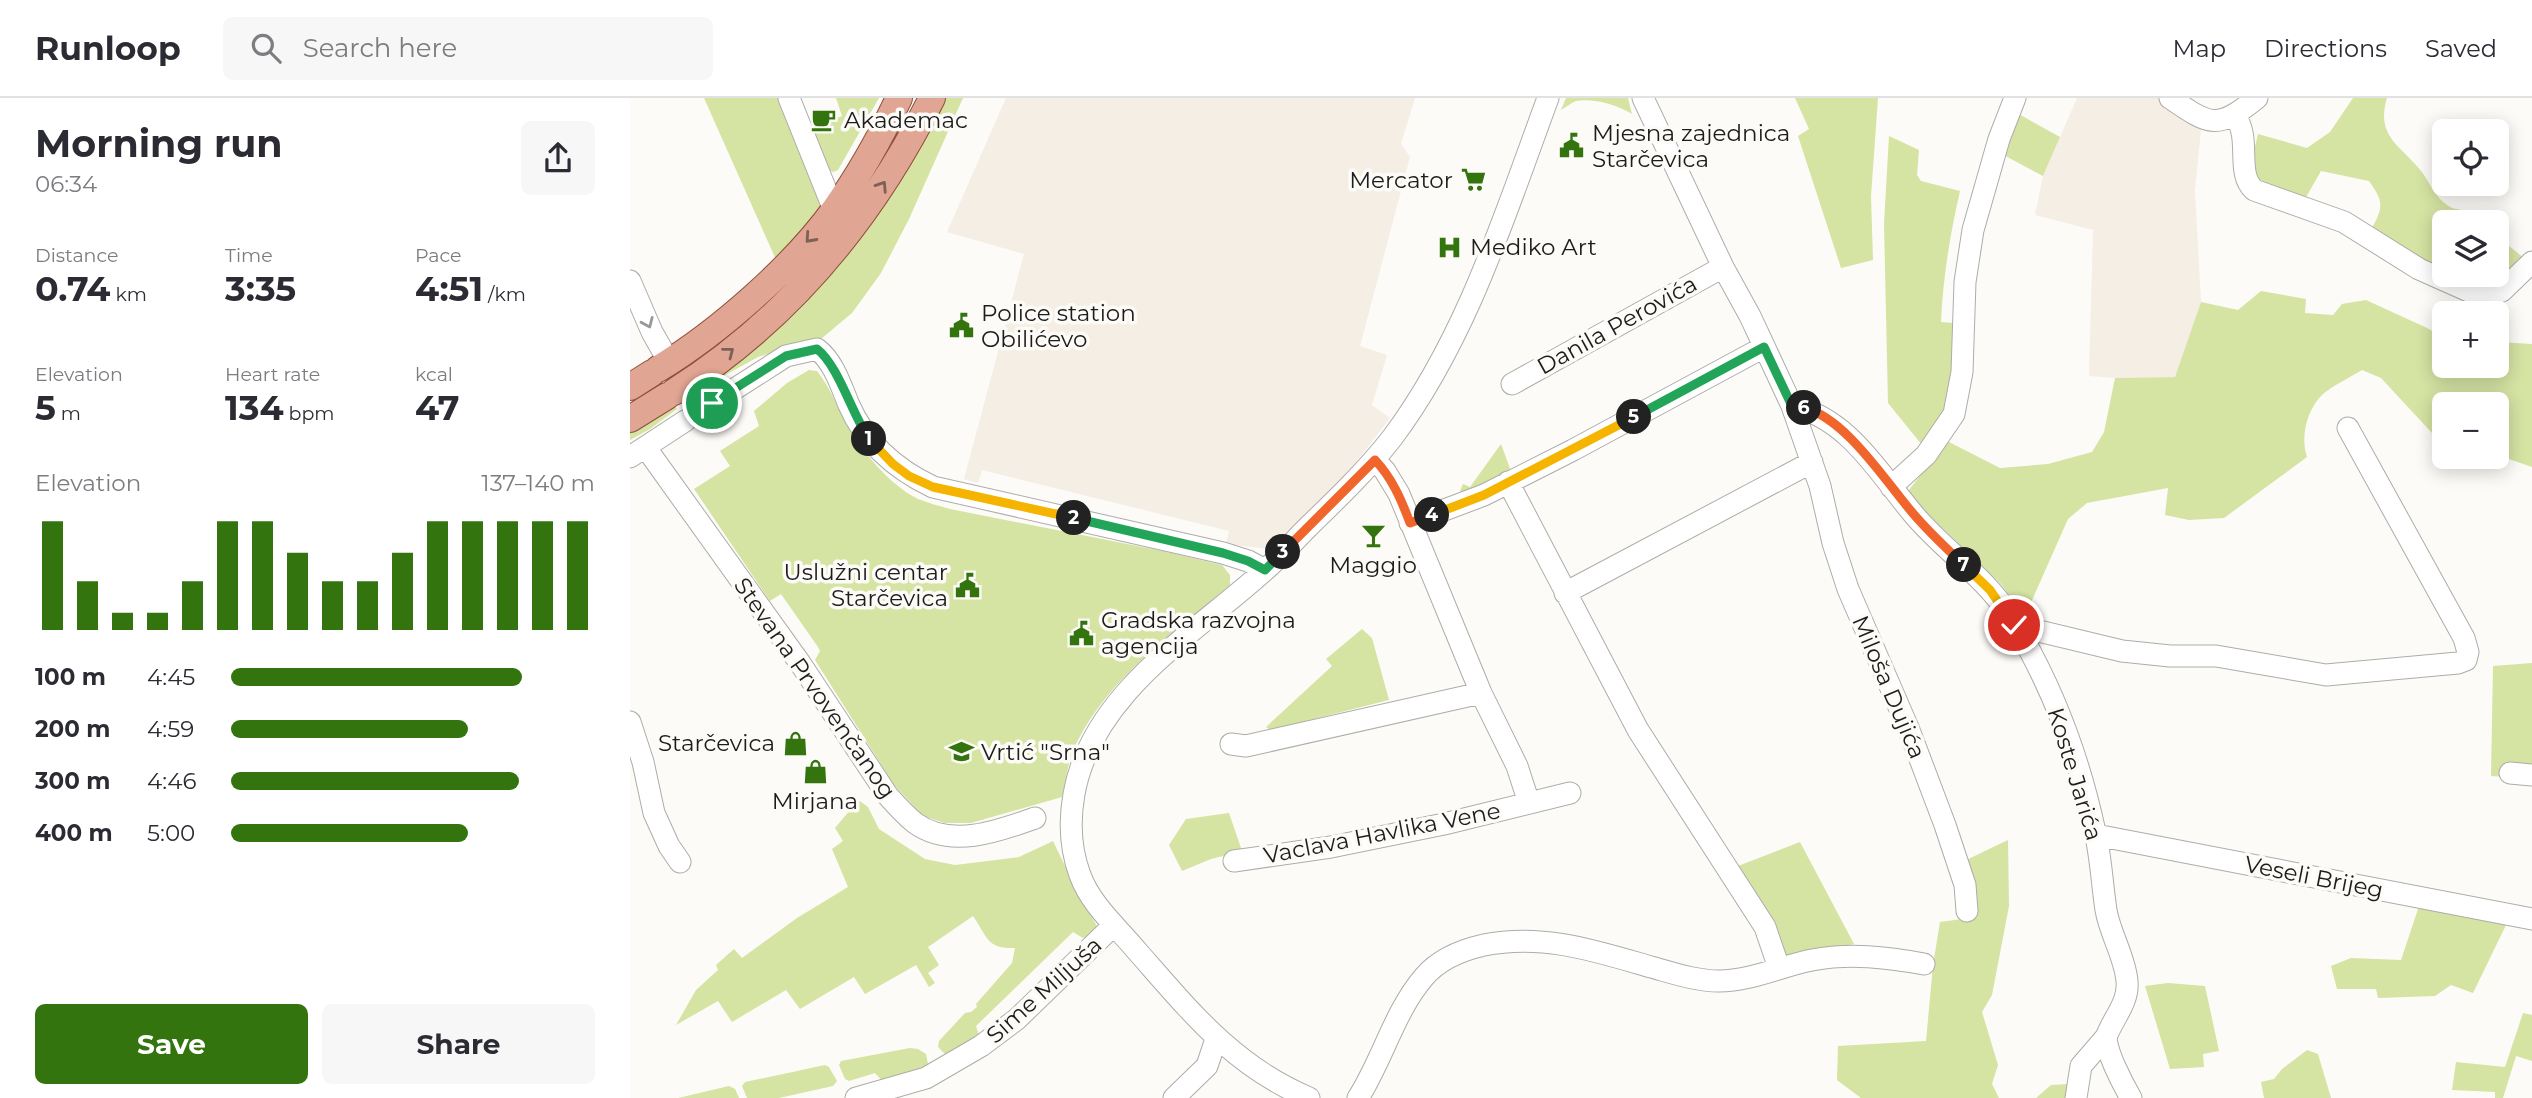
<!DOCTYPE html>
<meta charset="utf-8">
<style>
body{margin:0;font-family:Montserrat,sans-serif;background:#f7f7f7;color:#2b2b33;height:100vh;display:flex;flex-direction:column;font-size:26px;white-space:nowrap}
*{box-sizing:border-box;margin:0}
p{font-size:23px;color:#7c7c81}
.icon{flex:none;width:38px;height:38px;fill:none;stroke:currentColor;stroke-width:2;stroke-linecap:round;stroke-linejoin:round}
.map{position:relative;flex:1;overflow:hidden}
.drawer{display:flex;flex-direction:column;background:#fff;width:630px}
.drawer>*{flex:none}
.controls{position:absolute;left:1802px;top:21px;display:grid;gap:14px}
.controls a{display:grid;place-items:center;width:77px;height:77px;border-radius:10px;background:#fff;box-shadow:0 4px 18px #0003;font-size:35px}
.pin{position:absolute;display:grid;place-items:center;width:60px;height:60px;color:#fff;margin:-30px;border:4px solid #fff;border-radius:50%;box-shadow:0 2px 7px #0007}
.km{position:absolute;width:35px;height:35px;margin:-18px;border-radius:50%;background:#222;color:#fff;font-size:19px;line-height:35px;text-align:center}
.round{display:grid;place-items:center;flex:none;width:74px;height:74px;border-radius:10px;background:#f7f7f7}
.overview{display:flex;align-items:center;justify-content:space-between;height:119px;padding:0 35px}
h1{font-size:38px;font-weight:700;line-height:52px}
.metrics{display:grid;grid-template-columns:repeat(3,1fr);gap:10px;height:119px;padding:7px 35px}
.metrics div{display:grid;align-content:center}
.metrics b{font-size:35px;font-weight:700}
.metrics small{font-size:19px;font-weight:400}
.metrics p{font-size:19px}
.chart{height:196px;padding:14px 35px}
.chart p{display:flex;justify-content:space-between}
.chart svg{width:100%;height:126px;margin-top:7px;stroke:#34740e;stroke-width:6}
.cta{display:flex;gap:14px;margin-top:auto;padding:14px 35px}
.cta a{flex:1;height:80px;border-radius:10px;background:#34740e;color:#fff;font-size:28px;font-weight:700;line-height:80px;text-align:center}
.cta a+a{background:#f7f7f7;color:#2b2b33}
ul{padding:0 35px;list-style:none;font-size:23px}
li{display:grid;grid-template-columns:112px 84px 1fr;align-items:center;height:52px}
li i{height:18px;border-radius:9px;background:#34740e}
header{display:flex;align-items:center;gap:42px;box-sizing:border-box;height:98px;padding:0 35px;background:#fff;border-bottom:2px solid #e1e1e2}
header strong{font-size:33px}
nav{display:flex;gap:38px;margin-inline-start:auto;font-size:24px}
.search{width:490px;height:63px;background:#f7f7f7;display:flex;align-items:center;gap:18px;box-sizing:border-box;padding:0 24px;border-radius:10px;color:#7c7c81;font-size:26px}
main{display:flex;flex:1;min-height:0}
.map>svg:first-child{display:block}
</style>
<header>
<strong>Runloop</strong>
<div class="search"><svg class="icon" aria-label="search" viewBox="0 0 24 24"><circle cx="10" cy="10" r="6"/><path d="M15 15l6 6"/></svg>Search here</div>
<nav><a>Map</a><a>Directions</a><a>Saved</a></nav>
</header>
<main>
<section class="drawer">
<div class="overview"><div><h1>Morning run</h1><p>06:34</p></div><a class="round"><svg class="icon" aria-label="share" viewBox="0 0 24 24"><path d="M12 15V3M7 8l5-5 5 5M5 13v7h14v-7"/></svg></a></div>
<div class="metrics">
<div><p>Distance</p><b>0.74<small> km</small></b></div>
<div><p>Time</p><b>3:35</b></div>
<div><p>Pace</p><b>4:51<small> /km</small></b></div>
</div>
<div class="metrics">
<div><p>Elevation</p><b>5<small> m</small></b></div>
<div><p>Heart rate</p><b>134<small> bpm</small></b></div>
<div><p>kcal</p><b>47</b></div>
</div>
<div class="chart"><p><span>Elevation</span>137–140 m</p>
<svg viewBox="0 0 160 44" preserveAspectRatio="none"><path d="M5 44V6M15 44V27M25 44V38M35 44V38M45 44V27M55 44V6M65 44V6M75 44V17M85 44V27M95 44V27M105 44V17M115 44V6M125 44V6M135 44V6M145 44V6M155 44V6"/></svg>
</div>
<ul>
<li><b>100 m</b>4:45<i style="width:80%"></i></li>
<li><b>200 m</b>4:59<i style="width:65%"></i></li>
<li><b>300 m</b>4:46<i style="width:79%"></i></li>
<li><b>400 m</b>5:00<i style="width:65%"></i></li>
</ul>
<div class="cta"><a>Save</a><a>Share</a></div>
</section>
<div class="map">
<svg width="1902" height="1000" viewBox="0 0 1902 1000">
<rect width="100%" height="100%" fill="#fdfbf7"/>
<!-- built -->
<path fill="#f4eee4" d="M376 0H785L771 46 780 59 730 248 757 257 742 307 760 320 709 387 641 451 596 446 599 433 352 372 348 385 334 381 394 156 317 134Z
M1447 0H1528L1571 31 1565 93 1571 204 1545 279 1485 280 1459 278 1463 132 1405 117 1413 78Z"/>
<!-- green -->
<path fill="#d5e3a3" d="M74 0H152L192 112 147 164Z
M206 0H249L208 72 203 74 195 71 180 30 212 18Z
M309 0H333L279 121 251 175 222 215 191 241 128 259 70 291 53 307 49 301 128 242Z
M936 0H998L1002 16C988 7 963 0 946 3 941 5 936 9 931 12Z
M1165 0H1248L1241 98 1243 162 1211 170 1168 38 1179 31Z
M1723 0H1757C1745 39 1772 48 1791 73 1802 87 1804 100 1822 110 1827 112 1833 111 1837 114 1842 117 1846 121 1850 124H1815V174L1801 169 1742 130C1754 108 1753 103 1739 83L1691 73 1675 101 1630 85 1621 65 1628 36 1677 50 1700 34Z
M1385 14 1430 39 1413 78 1368 54Z
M1259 38 1289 52 1287 77 1291 83 1330 93C1320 137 1313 179 1311 224L1323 225 1320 296 1312 320 1292 347 1258 305 1254 126Z
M1867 138 1895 161C1867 188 1861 190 1823 177H1867Z
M1631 193 1676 201 1675 215 1703 217 1712 206 1736 202 1797 230 1815 240V268H1867V244L1902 246V369L1867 357V306H1815V349L1751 280 1732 272C1719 280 1704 287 1693 296 1677 311 1670 339 1677 359L1594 420 1559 422 1535 417 1538 390 1457 405 1438 421 1395 518 1371 486 1279 398V392L1317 343 1370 370 1418 366 1462 354 1474 334 1485 280 1545 279 1571 204 1608 212Z
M179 272 187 273C199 288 205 304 214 321 229 350 258 386 288 401 298 405 310 408 320 411L533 453 592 467 600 477V487C544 534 479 579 446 646 438 661 436 683 432 699L341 725H315L293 718 264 687 185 562 190 553 188 549 151 496 140 503 64 391 100 368 90 353 129 328 124 313 157 285Z
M42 305 47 311 20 331 0 342V331Z
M871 346 882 376 833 395 830 393 833 386 840 389Z
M732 531 742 540 759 602 640 632 636 629 702 568 696 561Z
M1902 565V671L1875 679 1861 678 1863 568Z
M230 703 238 709 249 731 295 761 325 767 389 759 423 743 448 795 468 830 463 836 453 840 443 834 346 928 349 937 317 958 308 949 309 943 335 915 341 914 347 909 346 906 382 865 385 850C357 851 358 840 343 818L298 849 309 867 298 875 305 885 299 889 286 867 235 896 224 879 170 911 156 892 102 924 88 903 46 927 66 892 88 872 86 867 104 851 112 860 167 820 218 789 202 751 213 743 205 730 226 705Z
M599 715 612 753 581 761 552 773 539 747 556 721Z
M1378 742 1379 808 1362 897 1352 914 1368 967 1362 986 1369 1000H1231L1207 982 1208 948 1296 943 1303 867 1310 824 1332 821V764Z
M1170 744 1224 846 1157 859 1108 768Z
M1790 805 1878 823 1843 895 1821 887 1805 898 1748 900 1746 891H1707L1701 868 1721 860 1771 862Z
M1538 885 1575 888 1589 953 1573 956 1574 969 1540 971 1515 888Z
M1893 915 1902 917V963L1886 958 1873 1000H1865V994L1822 992 1826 964 1875 969Z
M280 950 288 951 296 956 298 966 297 971 253 984 245 975 219 983 215 981 209 967 211 963Z
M1677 952 1688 956 1701 1000H1634L1631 984 1644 981 1652 971Z
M195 967 199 969 207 983 203 988 149 1000H117L112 988 115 984Z
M1439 986 1438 1000H1406L1421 987Z
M99 988 105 991 109 1000H48Z"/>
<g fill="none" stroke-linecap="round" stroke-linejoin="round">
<defs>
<path id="minor" d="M159 0 204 112
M1013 0 1093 169 1120 218 1162 308C1219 320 1250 377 1285 418 1315 453 1355 479 1380 518 1420 583 1449 659 1465 734 1471 759 1472 786 1476 812 1480 836 1495 859 1497 883 1499 904 1484 919 1477 937 1473 949 1494 988 1501 1000
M1540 0C1581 28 1587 32 1627 0
M1605 18C1622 41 1605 74 1624 92L1714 124 1789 171 1843 195 1861 196 1872 193 1902 164
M0 183 22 234 39 264
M882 286 1093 169
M1162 308 1190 388 1203 445 1218 491 1279 632 1315 727 1335 787 1337 813
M61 319 156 258 187 251C204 264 211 288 219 307 236 346 265 371 303 389L593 455 618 463 635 472
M16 350 170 565 258 698C267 708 275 717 285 725 321 751 369 733 405 720
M0 359 55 323
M745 362 755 373 769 396 851 595 887 668 899 705
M878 384 1008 632 1135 829 1149 870
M1261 389 1296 357 1324 316 1332 274 1335 184 1343 132 1369 41 1385 0
M780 425 854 397 943 352 1134 249
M935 495 1182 364
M1384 527 1492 553 1540 558H1586L1696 577 1828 565 1836 562 1838 554 1834 540 1718 330
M0 624 13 664 24 715 39 748 50 764
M601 646 616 648 851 595
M1880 675 1902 677
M1466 737 1902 821
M604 763 701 749 814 726 940 695
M226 1000 296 980 351 948 387 921 484 827
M544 1000 577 968 586 941
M679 1000C603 968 560 913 507 853 487 829 461 807 450 777 440 750 439 724 444 696 462 595 563 537 634 473 650 459 664 443 679 428 708 400 737 372 762 340 837 240 875 116 918 0
M728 1000C753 961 764 914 794 879 809 861 832 852 854 847 912 835 966 853 1021 869 1043 875 1066 883 1089 883 1121 883 1151 868 1182 862 1220 855 1256 859 1294 866
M1446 1000 1451 968 1476 939"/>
<path id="major" d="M28 271C89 234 163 169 205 111 230 76 251 38 269 0
M0 289 22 275
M44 294C158 222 242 120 302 0
M0 321 37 298"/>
</defs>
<!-- minor casing -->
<use href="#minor" stroke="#aeaca9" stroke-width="23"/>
<!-- major casing -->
<use href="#major" stroke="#8e4e3a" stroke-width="28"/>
<!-- minor -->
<use href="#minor" stroke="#fff" stroke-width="21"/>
<!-- major -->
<use href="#major" stroke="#e0a593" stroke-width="26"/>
</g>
<!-- one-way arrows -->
<defs><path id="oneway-chevron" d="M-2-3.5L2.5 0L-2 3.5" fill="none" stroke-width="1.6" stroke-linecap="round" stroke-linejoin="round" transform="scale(1.75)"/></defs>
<g stroke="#7e6057">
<use href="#oneway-chevron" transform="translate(252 88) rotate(-57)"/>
<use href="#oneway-chevron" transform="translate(180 140) rotate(132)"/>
<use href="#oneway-chevron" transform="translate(99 254) rotate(-38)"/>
</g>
<use stroke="#999998" href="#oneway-chevron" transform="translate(18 225) rotate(66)"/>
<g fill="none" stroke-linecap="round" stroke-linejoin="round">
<defs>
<path id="split-1" d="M82 305 156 258 187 251C208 267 222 316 239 341"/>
<path id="split-2" d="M239 341 263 366 279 378 303 389 444 420"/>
<path id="split-3" d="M444 420 593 455 618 463 635 472 653 454"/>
<path id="split-4" d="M653 454 745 362C762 380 771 401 780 425L802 417"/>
<path id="split-5" d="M802 417 854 397 1004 319"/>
<path id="split-6" d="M1004 319 1134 249 1162 308 1174 310"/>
<path id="split-7" d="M1174 310C1217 320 1259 389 1287 420 1302 437 1318 452 1334 467"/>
<path id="split-8" d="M1334 467 1360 492 1384 527"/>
</defs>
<!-- split-1 casing -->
<use href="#split-1" stroke="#fff" stroke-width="14"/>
<!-- split-2 casing -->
<use href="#split-2" stroke="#fff" stroke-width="14"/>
<!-- split-3 casing -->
<use href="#split-3" stroke="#fff" stroke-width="14"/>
<!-- split-4 casing -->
<use href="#split-4" stroke="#fff" stroke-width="14"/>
<!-- split-5 casing -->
<use href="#split-5" stroke="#fff" stroke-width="14"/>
<!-- split-6 casing -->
<use href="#split-6" stroke="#fff" stroke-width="14"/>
<!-- split-7 casing -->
<use href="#split-7" stroke="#fff" stroke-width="14"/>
<!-- split-8 casing -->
<use href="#split-8" stroke="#fff" stroke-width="14"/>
<!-- split-1 -->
<use href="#split-1" stroke="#22a559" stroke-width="9"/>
<!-- split-2 -->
<use href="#split-2" stroke="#f5b400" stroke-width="9"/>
<!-- split-3 -->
<use href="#split-3" stroke="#22a559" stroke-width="9"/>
<!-- split-4 -->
<use href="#split-4" stroke="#f0652b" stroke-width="9"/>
<!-- split-5 -->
<use href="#split-5" stroke="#f5b400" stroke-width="9"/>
<!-- split-6 -->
<use href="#split-6" stroke="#22a559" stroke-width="9"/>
<!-- split-7 -->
<use href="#split-7" stroke="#f0652b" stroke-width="9"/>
<!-- split-8 -->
<use href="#split-8" stroke="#f5b400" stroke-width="9"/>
</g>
<!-- icons -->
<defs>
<symbol id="cafe-bare" viewBox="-9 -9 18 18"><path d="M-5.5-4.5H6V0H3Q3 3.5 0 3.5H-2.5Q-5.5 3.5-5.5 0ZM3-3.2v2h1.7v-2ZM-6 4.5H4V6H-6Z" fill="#34740e" stroke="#fdfbf7" stroke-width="2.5" paint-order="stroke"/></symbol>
<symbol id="civic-bare" viewBox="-9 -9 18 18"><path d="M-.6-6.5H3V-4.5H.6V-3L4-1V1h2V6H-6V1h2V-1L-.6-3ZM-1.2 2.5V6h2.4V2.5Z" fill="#34740e" stroke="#fdfbf7" stroke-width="2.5" paint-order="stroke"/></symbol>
<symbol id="supermarket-bare" viewBox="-9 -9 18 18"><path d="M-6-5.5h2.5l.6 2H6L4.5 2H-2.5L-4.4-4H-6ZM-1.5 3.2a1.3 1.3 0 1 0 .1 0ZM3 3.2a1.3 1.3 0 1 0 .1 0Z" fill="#34740e" stroke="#fdfbf7" stroke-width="2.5" paint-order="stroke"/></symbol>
<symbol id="hospital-bare" viewBox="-9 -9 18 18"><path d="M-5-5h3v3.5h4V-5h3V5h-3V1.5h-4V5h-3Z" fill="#34740e" stroke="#fdfbf7" stroke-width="2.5" paint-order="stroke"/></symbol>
<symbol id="bar-bare" viewBox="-9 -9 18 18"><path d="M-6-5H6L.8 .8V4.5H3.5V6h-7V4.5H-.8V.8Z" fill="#34740e" stroke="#fdfbf7" stroke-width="2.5" paint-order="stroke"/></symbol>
<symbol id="shop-bare" viewBox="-9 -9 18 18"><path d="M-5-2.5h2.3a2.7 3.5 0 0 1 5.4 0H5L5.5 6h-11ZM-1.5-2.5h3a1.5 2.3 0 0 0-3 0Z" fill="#34740e" stroke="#fdfbf7" stroke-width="2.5" paint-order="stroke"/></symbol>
<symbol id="school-bare" viewBox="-9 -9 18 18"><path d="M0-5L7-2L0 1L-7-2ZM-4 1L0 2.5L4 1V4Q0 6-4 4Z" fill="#34740e" stroke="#fdfbf7" stroke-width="2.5" paint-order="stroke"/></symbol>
</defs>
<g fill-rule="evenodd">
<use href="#cafe-bare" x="176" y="4" width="35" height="35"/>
<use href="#civic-bare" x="924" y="30" width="35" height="35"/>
<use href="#supermarket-bare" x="826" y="64" width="35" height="35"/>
<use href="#hospital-bare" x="802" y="132" width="35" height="35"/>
<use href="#civic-bare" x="314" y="210" width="35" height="35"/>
<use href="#bar-bare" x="726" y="420" width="35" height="35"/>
<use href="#civic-bare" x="320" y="470" width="35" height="35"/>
<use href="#civic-bare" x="434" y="518" width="35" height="35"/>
<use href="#shop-bare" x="148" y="628" width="35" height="35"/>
<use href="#school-bare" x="314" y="636" width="35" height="35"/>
<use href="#shop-bare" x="168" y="656" width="35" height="35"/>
</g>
<g text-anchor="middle" stroke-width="7" stroke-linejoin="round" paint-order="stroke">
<!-- poi labels -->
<g font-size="23" fill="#1d1c1b" stroke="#fdfbf7" text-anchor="start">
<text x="214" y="30">Akademac</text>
<text x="962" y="43">Mjesna zajednica<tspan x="962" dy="26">Starčevica</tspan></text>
<text x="823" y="90" text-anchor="end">Mercator</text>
<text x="840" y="157">Mediko Art</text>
<text x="351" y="223">Police station<tspan x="351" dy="26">Obilićevo</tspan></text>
<text x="743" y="475" text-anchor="middle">Maggio</text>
<text x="318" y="482" text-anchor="end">Uslužni centar<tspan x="318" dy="26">Starčevica</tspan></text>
<text x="471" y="530">Gradska razvojna<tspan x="471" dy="26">agencija</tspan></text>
<text x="145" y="653" text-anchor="end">Starčevica</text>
<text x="351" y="662">Vrtić "Srna"</text>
<text x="185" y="711" text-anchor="middle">Mirjana</text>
</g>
<!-- street labels -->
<g font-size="23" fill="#1d1c1b" stroke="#fdfbf7">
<text transform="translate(987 227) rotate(-29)" y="8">Danila Perovića</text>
<text transform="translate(1259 589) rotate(67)" y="8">Miloša Dujića</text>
<text transform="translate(185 590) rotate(55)" y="8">Stevana Prvovenčanog</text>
<text transform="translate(1445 676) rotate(73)" y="8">Koste Jarića</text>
<text transform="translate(752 735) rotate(-11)" y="8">Vaclava Havlika Vene</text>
<text transform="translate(1684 779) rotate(11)" y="8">Veseli Brijeg</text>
<text transform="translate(414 892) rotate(-42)" y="8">Sime Miljuša</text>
</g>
</g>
</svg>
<div class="controls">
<a><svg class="icon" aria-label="locate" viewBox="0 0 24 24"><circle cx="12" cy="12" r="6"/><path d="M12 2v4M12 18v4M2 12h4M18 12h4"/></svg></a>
<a><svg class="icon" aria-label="layers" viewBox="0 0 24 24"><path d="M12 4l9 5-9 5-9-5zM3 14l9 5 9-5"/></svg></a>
<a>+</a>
<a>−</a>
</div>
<div class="pin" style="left:82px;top:305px;background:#1e9e55"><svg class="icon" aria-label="arrive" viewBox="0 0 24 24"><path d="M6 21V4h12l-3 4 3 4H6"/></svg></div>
<div class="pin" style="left:1384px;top:527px;background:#d93025"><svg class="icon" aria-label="check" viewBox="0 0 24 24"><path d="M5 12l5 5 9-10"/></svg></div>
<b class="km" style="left:239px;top:341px">1</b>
<b class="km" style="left:444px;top:420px">2</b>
<b class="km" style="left:653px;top:454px">3</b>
<b class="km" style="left:802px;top:417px">4</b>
<b class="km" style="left:1004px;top:319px">5</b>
<b class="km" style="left:1174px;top:310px">6</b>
<b class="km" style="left:1334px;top:467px">7</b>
</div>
</main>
